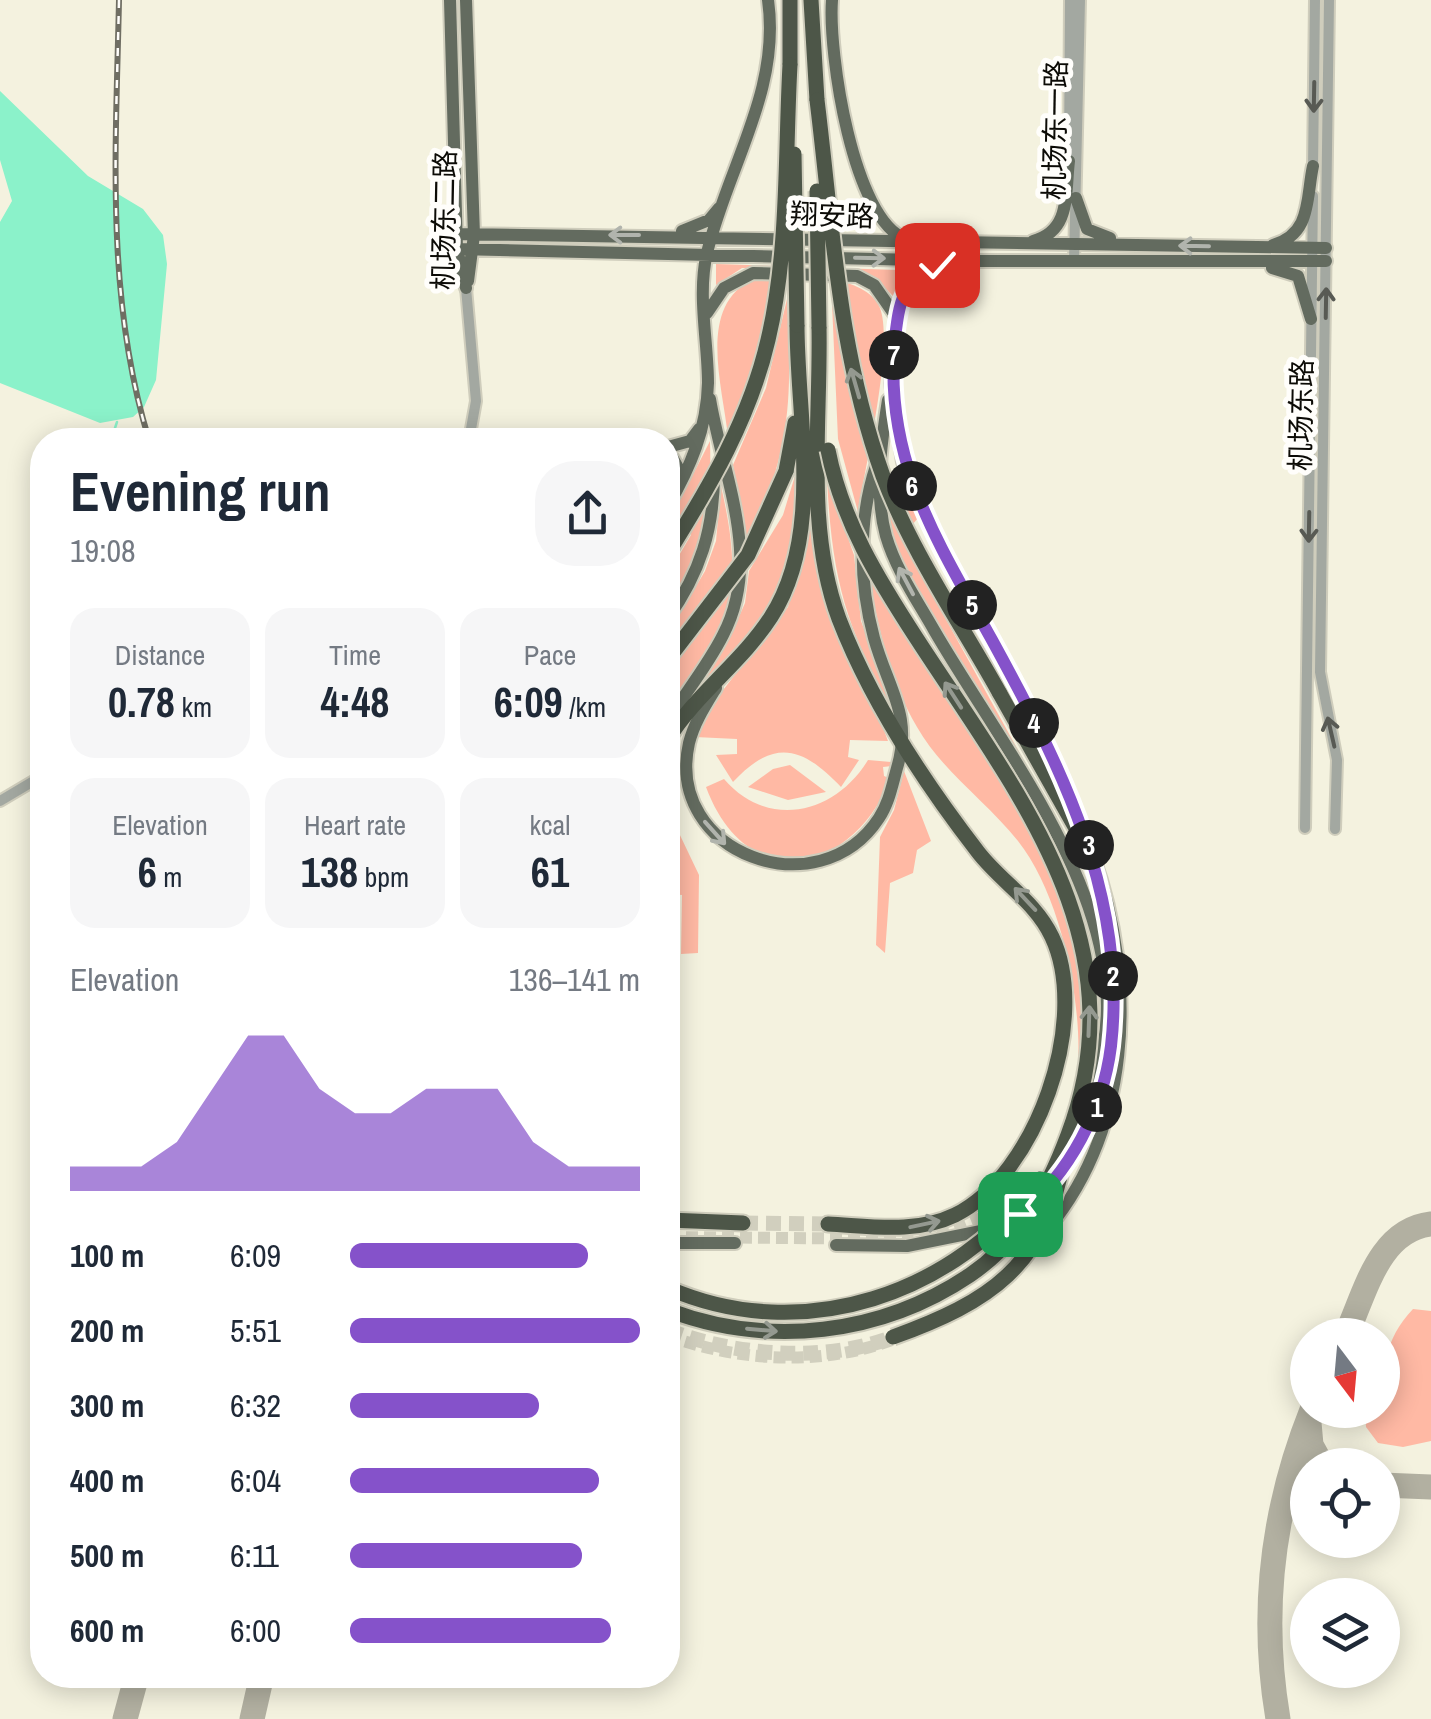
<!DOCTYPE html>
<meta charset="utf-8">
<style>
body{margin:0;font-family:"Archivo Narrow","Noto Sans SC",sans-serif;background:#f6f6f7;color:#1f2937;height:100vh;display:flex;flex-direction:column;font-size:38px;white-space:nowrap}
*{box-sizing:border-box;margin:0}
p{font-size:32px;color:#747a83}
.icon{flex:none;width:55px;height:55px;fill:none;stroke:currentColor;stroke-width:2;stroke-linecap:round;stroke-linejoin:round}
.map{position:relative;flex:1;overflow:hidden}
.drawer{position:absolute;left:30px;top:428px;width:650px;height:1260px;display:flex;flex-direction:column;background:#fff;border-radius:40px;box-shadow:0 5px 25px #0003}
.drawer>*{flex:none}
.needle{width:65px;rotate:164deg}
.buttons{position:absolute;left:1290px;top:1318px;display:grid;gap:20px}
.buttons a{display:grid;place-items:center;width:110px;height:110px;border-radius:50%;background:#fff;box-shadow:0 5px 25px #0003;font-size:50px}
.pin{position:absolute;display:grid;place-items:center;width:85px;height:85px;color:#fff;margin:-42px;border-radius:20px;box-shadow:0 5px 15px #0006}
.km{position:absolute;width:50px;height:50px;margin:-25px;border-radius:50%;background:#222;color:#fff;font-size:28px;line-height:50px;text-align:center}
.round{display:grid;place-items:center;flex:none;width:105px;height:105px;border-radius:40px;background:#f6f6f7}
.head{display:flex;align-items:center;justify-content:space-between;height:170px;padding:0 40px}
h1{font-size:55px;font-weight:700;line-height:75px}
.stats{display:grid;grid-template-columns:repeat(3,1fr);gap:15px;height:170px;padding:10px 40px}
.stats div{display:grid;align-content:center;border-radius:25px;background:#f6f6f7;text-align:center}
.stats b{font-size:42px;font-weight:700}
.stats small{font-size:28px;font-weight:400}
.stats p{font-size:28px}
.chart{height:280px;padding:20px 40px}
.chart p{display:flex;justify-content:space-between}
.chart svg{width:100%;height:180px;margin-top:10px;fill:#8552ca;opacity:.7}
ul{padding:0 40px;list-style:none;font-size:32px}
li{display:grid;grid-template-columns:160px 120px 1fr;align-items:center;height:75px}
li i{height:25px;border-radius:12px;background:#8552ca}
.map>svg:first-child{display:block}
</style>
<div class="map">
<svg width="1431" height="1719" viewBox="0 0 1431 1719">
<rect width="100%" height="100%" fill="#f4f2df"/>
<!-- green -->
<path fill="#ffb9a4" d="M716 264 897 270 908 271 894 297 879 282 863 274 742 268 716 285Z
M754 279 772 280C764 335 749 385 728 437 723 386 696 305 754 279Z
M831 281C848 281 869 289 878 304 897 335 864 472 858 512L838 439Z
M787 299C792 397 792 452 747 542L733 465 766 388Z
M710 441C712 511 705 551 668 612V574L691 535 681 521 668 541V524Z
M798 466 793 554 763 622 689 702 734 628 745 603 749 571 783 515Z
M898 468 918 518 901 538 1023 759C987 703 902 590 889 529 884 507 891 489 898 468Z
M827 478 854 555 861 621 898 719C846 630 832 581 827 478Z
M721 486C745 591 732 624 668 708V634L705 571 716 541Z
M812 514 819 555 888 741 850 740 848 757 859 760 841 787C802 746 774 738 733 782L716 755 737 754V739L695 737 709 708 788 607Z
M869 576C954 707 1112 902 1078 1065 1082 998 1060 894 1018 841 986 801 942 771 917 727 890 681 878 627 869 576Z
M868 760 891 762 892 766 883 767 884 776 891 779C850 877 746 895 706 787L724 779C769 831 836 813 868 760Z
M790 765 826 792 788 800 748 787 773 769Z
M904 771 931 841 917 850 913 873 890 883 885 953 876 945 880 837 894 810Z
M668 810 699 875 698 953 681 954 682 895 668 894Z
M1413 1309 1431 1311V1441L1403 1447 1378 1443 1366 1427 1365 1410H1382C1382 1369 1384 1340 1413 1309Z"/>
<!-- water -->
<path fill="#8bf2ca" d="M0 91 88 176 143 209 163 235 167 264 156 380 144 407 133 417 100 423 0 383V222L12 201 0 160Z"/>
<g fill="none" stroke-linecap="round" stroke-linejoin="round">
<!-- stream -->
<path stroke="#8bf2ca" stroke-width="2.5" d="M111 440 117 422"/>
<!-- taxiway -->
<path stroke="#b2b0a1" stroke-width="25" d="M1346 1335C1365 1294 1378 1230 1431 1224
M1309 1423 1311 1445 1322 1465
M1382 1485 1431 1487
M125 1719 137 1675
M252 1719 262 1675
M1278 1719C1260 1613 1272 1510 1312 1410"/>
<!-- major-tunnel -->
<path stroke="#d1cfbe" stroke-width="12" stroke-dasharray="12 6" stroke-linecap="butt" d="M668 1237 911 1239 951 1230 993 1213
M668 1336C742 1362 825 1367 900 1337"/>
<!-- highway-tunnel -->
<path stroke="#d1cfbe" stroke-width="15" stroke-dasharray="15 8" stroke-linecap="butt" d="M743 1223 828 1224
M668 1330C736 1356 824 1363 893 1337"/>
<defs>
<path id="minor" d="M1329 0 1320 672 1337 760 1335 829
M1069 164 1070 0
M1313 169 1315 0
M1074 262 1080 0
M466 288 476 401 469 440
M0 801 42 776
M1305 828 1313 196"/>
<path id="major" d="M450 0 457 249 466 288
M466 0 474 235 468 281
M832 0C828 52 853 221 906 239
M1076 198 1087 229 1110 238
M682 231 709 220 719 208
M457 234 1326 248
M1033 241C1071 231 1065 194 1069 161
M1273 245C1312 234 1306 198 1313 166
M457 249 959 261H1326
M959 261 918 274 900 304 891 383 903 462 929 522 1069 792 1084 833
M1272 268 1298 276 1311 319
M707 313 724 288 753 273 857 276 874 285 897 318
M888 400C881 444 874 492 886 536 896 570 917 600 934 630 1011 764 1174 955 1077 1113
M668 447 690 441 699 429
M668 450 677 466 678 485
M668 506C690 468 707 429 708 383 708 342 697 294 707 253 727 168 781 91 768 0
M668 618C700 573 714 529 714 474
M716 688C705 706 694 723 689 743 664 854 819 910 879 818 889 803 892 786 897 768 913 715 888 689 874 638 859 583 858 520 876 466
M668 720C686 692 708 665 723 635 763 559 723 477 710 399
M1106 925 1113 975
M1062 1168 1100 1101 1109 1059
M993 1213 1024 1191
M1040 1238C1133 1134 1138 981 1093 856
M668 1243H735
M836 1245 907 1246 991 1229"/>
<path id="highway" d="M811 0 817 100
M790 65V0
M819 327C821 422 805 528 839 619 871 702 924 782 978 852 1001 882 1035 901 1052 937 1091 1020 1036 1175 955 1215 916 1234 870 1226 828 1224
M786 471 795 423
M999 692 1095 862
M668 739C696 694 742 662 771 617 824 535 797 418 797 325
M668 1220 743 1223"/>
</defs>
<!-- minor casing -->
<use href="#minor" stroke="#cfcdbc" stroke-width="14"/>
<!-- major casing -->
<use href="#major" stroke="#cfcdbc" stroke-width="16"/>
<!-- highway casing -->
<use href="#highway" stroke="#cfcdbc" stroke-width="19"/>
<!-- minor -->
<use href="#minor" stroke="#a3a8a1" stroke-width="10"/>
<!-- major -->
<use href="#major" stroke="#636b5f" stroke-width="12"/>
<!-- highway -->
<use href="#highway" stroke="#4d5648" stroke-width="15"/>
<defs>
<path id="rail" d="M119 0C116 148 105 297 149 440"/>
</defs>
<!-- rail casing -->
<use href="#rail" stroke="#6f6e63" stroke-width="6"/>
<!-- rail -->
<use href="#rail" stroke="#fffefb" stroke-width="2.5" stroke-dasharray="8" stroke-linecap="butt"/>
<defs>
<path id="highway-bridge" d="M817 100C833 230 838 350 883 476 911 551 960 622 999 692
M794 154 797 325
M817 191 819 327
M668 553C710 486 750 418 768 340 789 252 785 155 790 65
M668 659 748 555 786 471
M668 1288C803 1347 956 1294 1040 1179
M668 1310C769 1348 881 1335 970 1275 1020 1241 1047 1191 1068 1135 1141 941 1017 793 917 639 878 579 842 521 828 450
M893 1337C990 1302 1045 1266 1063 1161"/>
</defs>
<!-- highway-bridge casing -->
<use href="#highway-bridge" stroke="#cfcdbc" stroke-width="19" stroke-linecap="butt"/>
<!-- highway-bridge -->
<use href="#highway-bridge" stroke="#4d5648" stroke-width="15"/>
</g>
<!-- one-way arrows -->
<defs><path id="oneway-shaft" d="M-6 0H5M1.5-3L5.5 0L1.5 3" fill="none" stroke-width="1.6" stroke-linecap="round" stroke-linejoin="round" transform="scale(2.5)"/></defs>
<g stroke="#585a54">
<use href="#oneway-shaft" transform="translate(1314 97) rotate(91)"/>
<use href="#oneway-shaft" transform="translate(1326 303) rotate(-89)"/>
<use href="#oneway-shaft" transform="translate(1309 527) rotate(91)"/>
<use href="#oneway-shaft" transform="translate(1331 732) rotate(-103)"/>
</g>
<g stroke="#b1b4ad">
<use href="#oneway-shaft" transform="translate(624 235) rotate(-180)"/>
<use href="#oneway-shaft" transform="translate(1194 246) rotate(-179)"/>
<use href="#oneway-shaft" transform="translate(870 258) rotate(1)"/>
<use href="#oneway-shaft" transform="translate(906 581) rotate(-118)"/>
<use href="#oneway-shaft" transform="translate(715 833) rotate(48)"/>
</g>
<g stroke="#949990">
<use href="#oneway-shaft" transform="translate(855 383) rotate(-106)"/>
<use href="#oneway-shaft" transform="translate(953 695) rotate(-123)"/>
<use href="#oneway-shaft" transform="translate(1025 899) rotate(-133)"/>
<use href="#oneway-shaft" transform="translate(1089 1021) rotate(-88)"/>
<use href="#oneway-shaft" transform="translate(925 1224) rotate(-12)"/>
<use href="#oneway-shaft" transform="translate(762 1330) rotate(5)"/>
</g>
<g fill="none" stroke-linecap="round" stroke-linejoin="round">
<defs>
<path id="route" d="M937 265C902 278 899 305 895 338 883 458 936 539 992 640 1061 766 1128 898 1111 1046 1103 1110 1070 1173 1020 1214"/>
</defs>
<!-- route casing -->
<use href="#route" stroke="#fff" stroke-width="20"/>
<!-- route -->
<use href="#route" stroke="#8552ca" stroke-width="12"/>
</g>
<g text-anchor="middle" stroke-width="10" stroke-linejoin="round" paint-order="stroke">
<!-- street labels -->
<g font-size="28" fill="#0c0b06" stroke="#fffefb">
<text transform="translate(1055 130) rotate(-89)" y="10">机场东一路</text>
<text transform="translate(832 215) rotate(2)" y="10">翔安路</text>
<text transform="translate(444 220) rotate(-89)" y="10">机场东二路</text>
<text transform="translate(1301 415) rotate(-89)" y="10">机场东路</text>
</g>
</g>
</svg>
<div class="buttons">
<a><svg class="needle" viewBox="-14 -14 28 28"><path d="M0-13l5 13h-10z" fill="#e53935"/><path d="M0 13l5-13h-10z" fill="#747a83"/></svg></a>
<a><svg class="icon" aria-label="locate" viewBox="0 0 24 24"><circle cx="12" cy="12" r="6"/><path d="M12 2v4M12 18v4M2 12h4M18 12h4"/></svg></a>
<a><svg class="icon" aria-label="layers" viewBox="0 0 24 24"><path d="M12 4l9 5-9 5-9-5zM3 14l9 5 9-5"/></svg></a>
</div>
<div class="pin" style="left:1020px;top:1214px;background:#1e9e55"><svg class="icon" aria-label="arrive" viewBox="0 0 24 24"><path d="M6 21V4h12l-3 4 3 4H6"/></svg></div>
<div class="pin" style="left:937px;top:265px;background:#d93025"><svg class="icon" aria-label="check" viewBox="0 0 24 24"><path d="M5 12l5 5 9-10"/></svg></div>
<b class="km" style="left:1097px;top:1107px">1</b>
<b class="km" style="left:1113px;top:976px">2</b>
<b class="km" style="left:1089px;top:845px">3</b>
<b class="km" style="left:1034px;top:723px">4</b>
<b class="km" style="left:972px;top:605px">5</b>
<b class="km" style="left:912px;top:486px">6</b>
<b class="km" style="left:894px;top:355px">7</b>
<section class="drawer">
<div class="head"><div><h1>Evening run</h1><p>19:08</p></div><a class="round"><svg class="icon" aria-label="share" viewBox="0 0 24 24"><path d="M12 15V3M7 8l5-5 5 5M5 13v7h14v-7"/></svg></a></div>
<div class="stats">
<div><p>Distance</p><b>0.78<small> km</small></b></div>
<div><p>Time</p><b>4:48</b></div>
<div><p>Pace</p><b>6:09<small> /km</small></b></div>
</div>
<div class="stats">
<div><p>Elevation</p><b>6<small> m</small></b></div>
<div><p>Heart rate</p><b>138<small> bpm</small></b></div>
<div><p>kcal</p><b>61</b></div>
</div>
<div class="chart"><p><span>Elevation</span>136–141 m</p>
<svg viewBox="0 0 160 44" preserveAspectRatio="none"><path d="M0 44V38L10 38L20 38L30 32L40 19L50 6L60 6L70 19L80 25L90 25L100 19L110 19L120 19L130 32L140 38L150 38L160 38V44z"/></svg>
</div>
<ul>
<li><b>100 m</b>6:09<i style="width:82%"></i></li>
<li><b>200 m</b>5:51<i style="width:100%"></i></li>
<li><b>300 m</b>6:32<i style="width:65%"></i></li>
<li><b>400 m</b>6:04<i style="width:86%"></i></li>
<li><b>500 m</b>6:11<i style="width:80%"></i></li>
<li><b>600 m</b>6:00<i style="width:90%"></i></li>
</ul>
</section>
</div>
